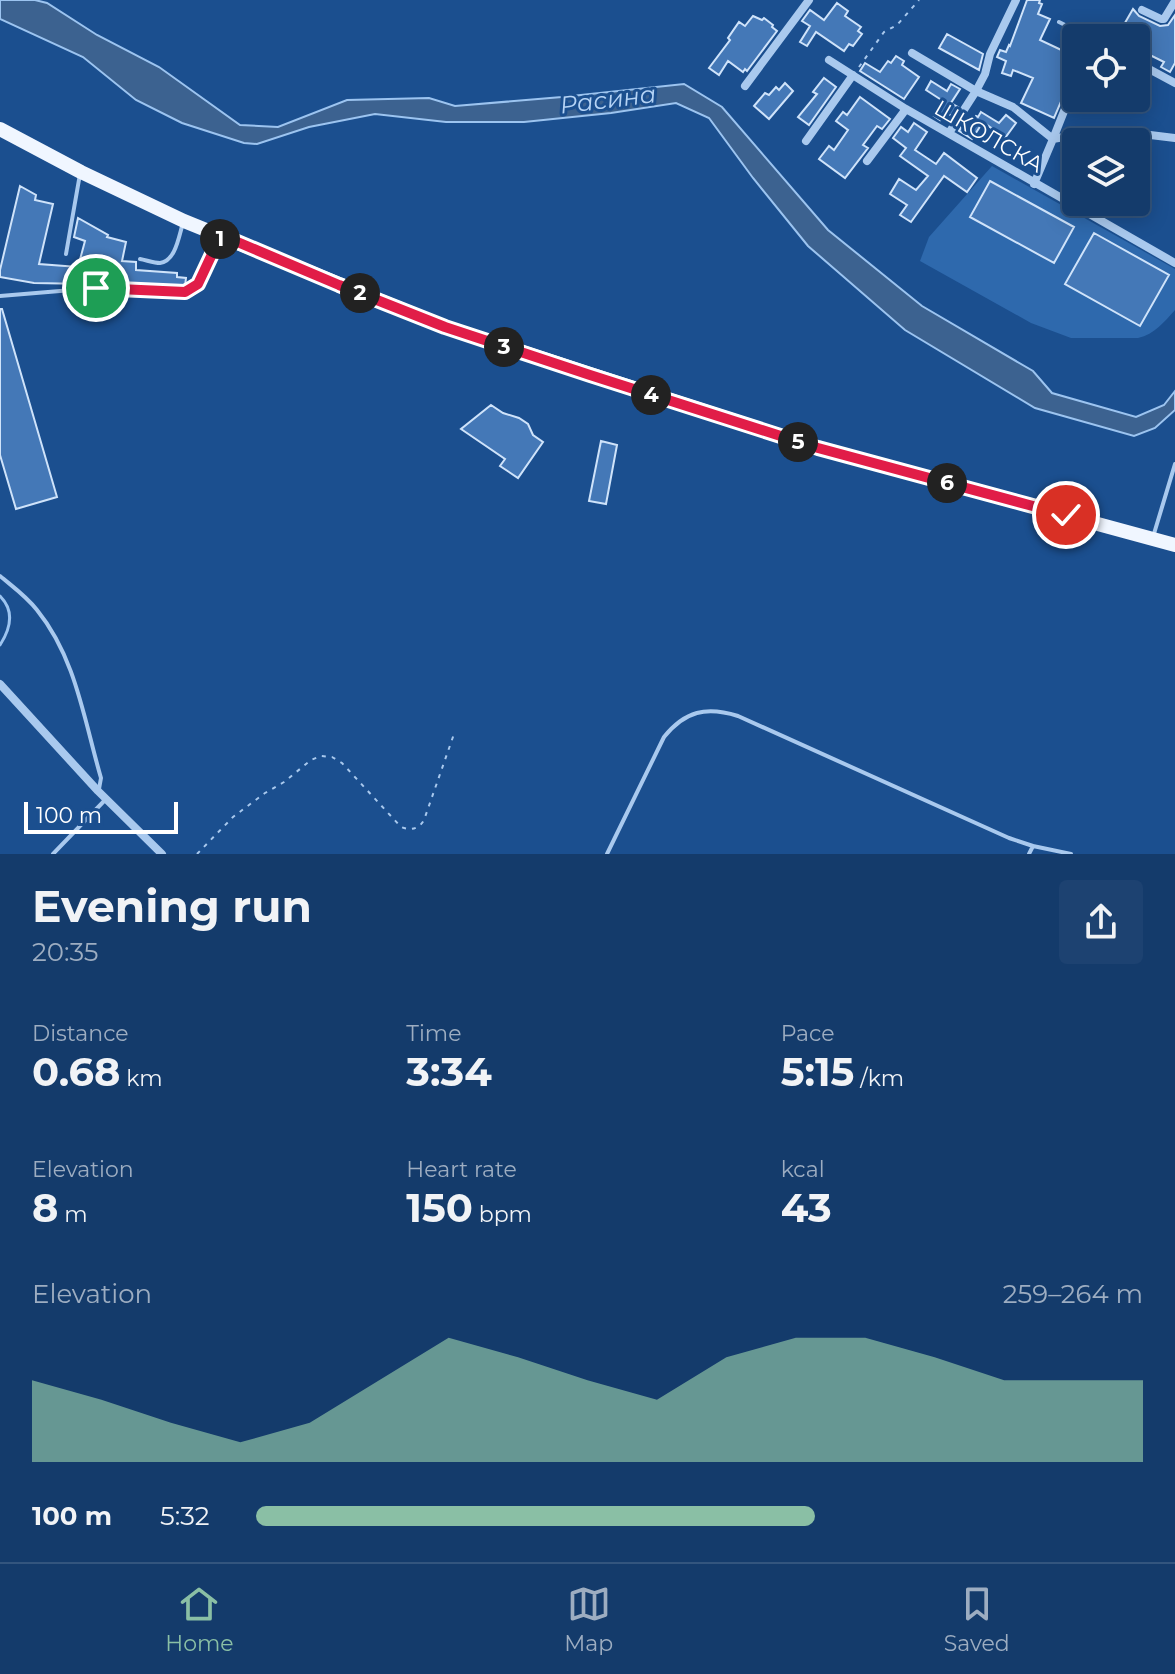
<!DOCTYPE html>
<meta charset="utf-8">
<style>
body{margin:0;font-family:Montserrat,sans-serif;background:#1d4271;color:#f1f3f6;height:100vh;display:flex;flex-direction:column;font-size:30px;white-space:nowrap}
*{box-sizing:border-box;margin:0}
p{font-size:26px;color:#9dadc1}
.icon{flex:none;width:44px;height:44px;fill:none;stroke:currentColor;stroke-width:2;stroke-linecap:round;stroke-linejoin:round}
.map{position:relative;height:854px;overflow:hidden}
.panel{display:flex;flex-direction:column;background:#143b6b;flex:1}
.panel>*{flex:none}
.controls{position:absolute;left:1062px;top:24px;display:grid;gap:16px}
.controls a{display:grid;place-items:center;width:88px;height:88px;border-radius:8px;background:#143b6b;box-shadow:0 4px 20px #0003,0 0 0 2px #33557e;font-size:40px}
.scale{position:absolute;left:24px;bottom:20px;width:154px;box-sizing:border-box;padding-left:8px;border:4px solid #fff;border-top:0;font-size:22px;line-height:28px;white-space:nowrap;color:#fff;-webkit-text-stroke:6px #1b4f8f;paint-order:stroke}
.pin{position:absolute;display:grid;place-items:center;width:68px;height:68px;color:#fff;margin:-34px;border:4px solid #fff;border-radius:50%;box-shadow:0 2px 8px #0007}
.km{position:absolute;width:40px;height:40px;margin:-20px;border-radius:50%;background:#222;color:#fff;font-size:22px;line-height:40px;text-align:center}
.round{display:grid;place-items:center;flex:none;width:84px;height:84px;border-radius:8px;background:#1d4271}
.head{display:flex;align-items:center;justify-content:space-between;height:136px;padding:0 32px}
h1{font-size:44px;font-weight:700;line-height:60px}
.figures{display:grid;grid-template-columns:repeat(3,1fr);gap:12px;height:136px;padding:8px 32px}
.figures div{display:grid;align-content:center}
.figures b{font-size:40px;font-weight:700}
.figures small{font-size:22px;font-weight:400}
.figures p{font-size:22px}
.chart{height:224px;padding:16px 32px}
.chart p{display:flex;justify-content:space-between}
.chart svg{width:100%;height:144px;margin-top:8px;fill:#8abfa5;opacity:.7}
ul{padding:0 32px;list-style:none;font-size:26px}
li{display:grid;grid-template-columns:128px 96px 1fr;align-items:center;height:60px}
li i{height:20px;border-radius:10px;background:#8abfa5}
.tabs{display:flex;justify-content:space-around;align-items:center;height:112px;border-top:2px solid #33557e;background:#143b6b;font-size:22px;color:#9dadc1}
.tabs a{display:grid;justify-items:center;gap:4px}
.tabs .active{color:#8abfa5}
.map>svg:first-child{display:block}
</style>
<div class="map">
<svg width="1175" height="854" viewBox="0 0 1175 854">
<rect width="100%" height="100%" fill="#1b4f8f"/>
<!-- green -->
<path fill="#2e69ad" d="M992 166 1175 269V310C1164 322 1155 334 1138 338H1071L1031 323 920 261 929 237Z"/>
<!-- water -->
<path fill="#3c6290" stroke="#9cc4f0" stroke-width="2" d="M0 0H35L47 3 97 35 159 67 240 125 278 127 347 100 429 98 455 106 562 97 684 84 722 107 828 230 922 306 1033 371 1052 393 1136 417 1164 405 1175 391V410L1155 428 1134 436 1035 408 905 330 808 246 753 178 709 118 676 103 611 113 524 122H446L375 114 309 127 257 144 244 143 182 123 136 100 83 57 0 19Z"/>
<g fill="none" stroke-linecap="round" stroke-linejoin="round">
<!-- stream -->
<path stroke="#9cc4f0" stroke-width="3" d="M0 596C15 611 11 628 0 645"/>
</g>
<!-- building -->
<path fill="#4478b7" stroke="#cfe3fa" stroke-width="2" d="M1027 0H1040L1039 3 1042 4 1038 14 1050 19 1040 40 1072 55 1070 59 1075 61 1069 75 1072 76 1054 118 1021 103 1033 78 1013 70 1011 76 1002 73 1006 61 997 57 1000 50 1006 52 1009 45 1010 46Z
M837 3 848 11 845 16 861 27 858 31 862 34 853 46 849 44 844 51 816 32 807 46 800 42 810 26 802 21 810 10 824 20Z
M1133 9 1139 16 1160 26 1168 25 1175 15V63L1170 72 1161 67 1164 62 1146 53 1143 57 1136 53V38H1112L1118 26 1122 28Z
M753 16 762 20 764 18 773 25 772 27 777 31 747 71 745 69 743 72 728 61 719 75 709 68 730 40 728 38 739 22 745 26Z
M947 34 983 54 979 70 939 48Z
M896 56 904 61 902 65 919 77 904 99 860 71 865 63 880 72 888 61 891 63Z
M824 78 836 87 809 125 798 117 817 94 813 92Z
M931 81 947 91 951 84 960 89 951 103 958 107 952 116 945 112 940 120 934 116 943 101 926 90Z
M785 83 793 91 769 119 754 106 765 93 769 95 776 87 779 90Z
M860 97 890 119 882 129 877 126 863 145 868 148 845 178 819 159 829 146 834 150 848 130 836 121 843 112 847 115Z
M981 112 999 123 1006 115 1016 123 1005 138 983 122 972 139 959 131 963 124 969 128 976 116 978 117Z
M914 123 927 132 915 150 936 164 944 153 977 178 967 192 944 176 911 222 900 215 907 205 890 194 899 179 916 190 928 176 900 156 906 148 893 138 901 127 908 132Z
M990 181 1074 227 1054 263 970 217Z
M20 186 36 195 35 200 53 204 39 264 78 267 85 241 74 237 78 218 108 235 107 237 126 242 122 261 136 262V270L177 273V277L186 278 185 286 98 282 88 284 34 283 0 277V270Z
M1094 233 1169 275 1140 326 1065 284Z
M0 309H2L57 497 16 509 0 455Z
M491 405 503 413 519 418 528 424 533 435 543 442 518 478 500 466 505 459 461 429Z
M601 441 617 445 606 504 589 501Z"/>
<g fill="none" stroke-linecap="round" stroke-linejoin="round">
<!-- path -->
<path stroke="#a9c9ee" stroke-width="2" stroke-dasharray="4 6" stroke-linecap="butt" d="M859 67 884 32 897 25 919 0
M197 854 233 817 265 793 284 782 311 760 321 756 332 757 342 763 401 827C411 831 419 829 424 820L454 734"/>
<!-- lane -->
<path stroke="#a9c9ee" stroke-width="4" d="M1059 22 1091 38
M66 254 80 174
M140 259C146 260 154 263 160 263 176 261 179 235 183 223
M0 296 96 288 185 292 198 284 219 241
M1153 537 1175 464
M0 576C13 587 26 596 37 610 76 658 84 720 101 778L99 789
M1033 846 1071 854
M53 854 106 799
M607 854 664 737C685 711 706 706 738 716L1009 838 1033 846 1029 854"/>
<!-- street -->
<path stroke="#a9c9ee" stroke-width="8" d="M1142 10 1161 19H1164L1175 1
M912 53 976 91 1013 107 1053 139 1076 81
M829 60 906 109 1175 263
M1136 62 1175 83
M745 86 809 0
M949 133 976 91 985 74 990 54 1016 0
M806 141 853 75
M867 161 906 109
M1034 184 1053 139 1086 133 1142 134 1175 138
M0 684 98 791 162 854"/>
<!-- primary -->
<path stroke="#f0f6ff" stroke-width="14" d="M0 129 81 172 184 221 445 327 818 448 1175 545"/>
</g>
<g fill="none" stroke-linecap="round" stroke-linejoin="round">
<defs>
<path id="route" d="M96 288 185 292 198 284 221 235 339 285 445 327 590 375 818 448 1066 515"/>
</defs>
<!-- route casing -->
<use href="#route" stroke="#fff" stroke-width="16"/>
<!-- route -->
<use href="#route" stroke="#e11d48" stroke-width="10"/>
</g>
<g text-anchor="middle" stroke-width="6" stroke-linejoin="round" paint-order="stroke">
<!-- street labels -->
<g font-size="22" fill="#fff" stroke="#1b4f8f">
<text transform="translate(989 136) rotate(30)" y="8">ШКОЛСКА</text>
</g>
<!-- water labels -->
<g font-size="24" font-style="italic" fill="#b5d3f5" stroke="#1b4f8f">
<text transform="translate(608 100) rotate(-7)" y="8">Расина</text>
</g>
</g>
</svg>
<div class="controls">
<a><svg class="icon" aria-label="locate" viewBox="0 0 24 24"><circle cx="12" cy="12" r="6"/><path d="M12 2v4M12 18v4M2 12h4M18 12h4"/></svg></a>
<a><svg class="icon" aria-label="layers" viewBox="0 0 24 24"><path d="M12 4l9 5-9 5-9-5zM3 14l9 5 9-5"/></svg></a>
</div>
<div class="scale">100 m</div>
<div class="pin" style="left:96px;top:288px;background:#1e9e55"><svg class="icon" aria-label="arrive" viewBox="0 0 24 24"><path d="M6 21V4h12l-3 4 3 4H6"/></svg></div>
<div class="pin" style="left:1066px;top:515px;background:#d93025"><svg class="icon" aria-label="check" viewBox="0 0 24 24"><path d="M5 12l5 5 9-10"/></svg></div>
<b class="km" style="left:220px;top:239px">1</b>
<b class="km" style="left:360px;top:293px">2</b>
<b class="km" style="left:504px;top:347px">3</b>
<b class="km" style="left:651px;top:395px">4</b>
<b class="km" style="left:798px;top:442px">5</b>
<b class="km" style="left:947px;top:483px">6</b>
</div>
<section class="panel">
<div class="head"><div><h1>Evening run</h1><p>20:35</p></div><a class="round"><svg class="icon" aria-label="share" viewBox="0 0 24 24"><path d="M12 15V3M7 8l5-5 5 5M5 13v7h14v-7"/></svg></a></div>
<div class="figures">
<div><p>Distance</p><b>0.68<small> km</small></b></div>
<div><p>Time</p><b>3:34</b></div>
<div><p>Pace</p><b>5:15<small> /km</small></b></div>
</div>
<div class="figures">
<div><p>Elevation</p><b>8<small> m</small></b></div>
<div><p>Heart rate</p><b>150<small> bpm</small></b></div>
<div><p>kcal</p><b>43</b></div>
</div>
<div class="chart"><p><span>Elevation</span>259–264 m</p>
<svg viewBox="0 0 160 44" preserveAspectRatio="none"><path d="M0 44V19L10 25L20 32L30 38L40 32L50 19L60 6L70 12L80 19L90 25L100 12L110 6L120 6L130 12L140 19L150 19L160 19V44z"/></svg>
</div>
<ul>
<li><b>100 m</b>5:32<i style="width:63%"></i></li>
</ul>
</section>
<nav class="tabs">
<a class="active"><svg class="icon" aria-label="home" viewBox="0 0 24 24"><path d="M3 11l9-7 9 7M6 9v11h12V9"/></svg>Home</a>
<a><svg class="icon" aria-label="map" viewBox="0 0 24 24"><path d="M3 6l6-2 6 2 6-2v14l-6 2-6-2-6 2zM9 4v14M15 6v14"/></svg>Map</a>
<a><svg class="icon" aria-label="saved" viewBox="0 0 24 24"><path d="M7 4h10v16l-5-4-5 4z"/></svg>Saved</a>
</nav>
